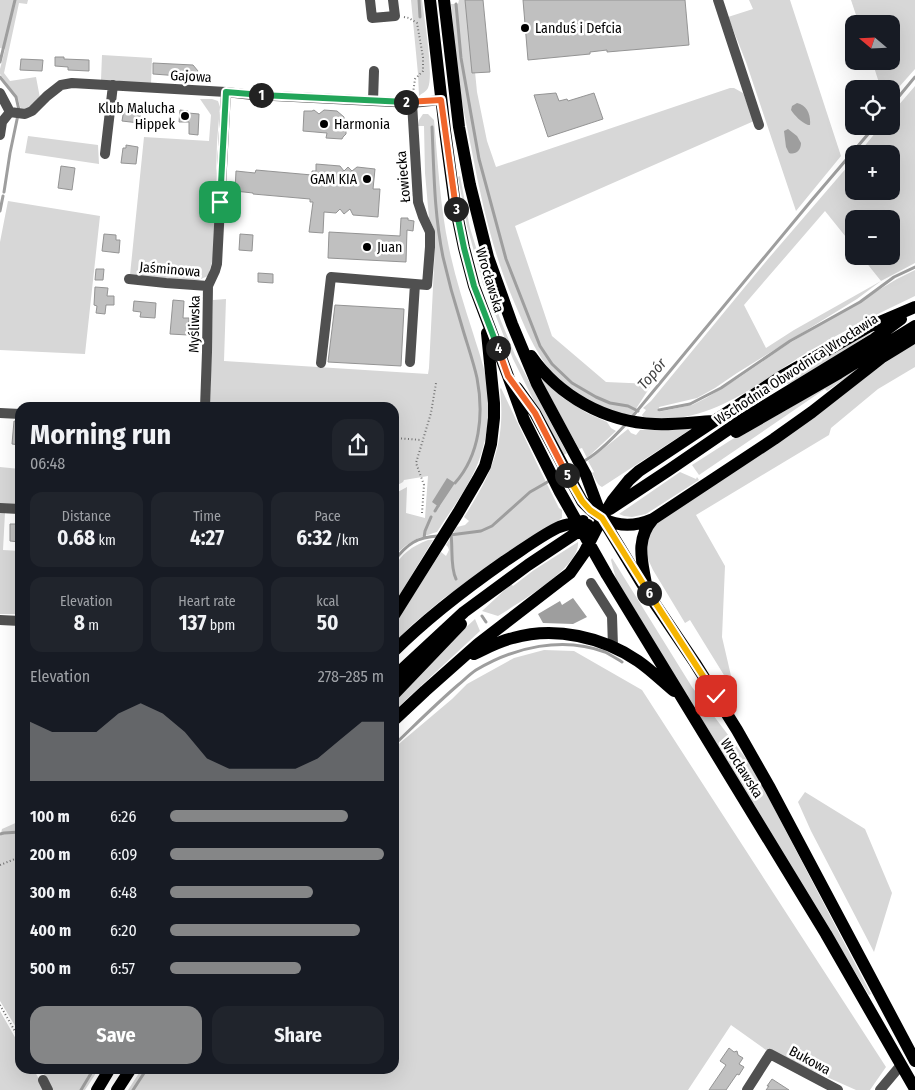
<!DOCTYPE html>
<meta charset="utf-8">
<style>
body{margin:0;font-family:"Fira Sans Condensed",sans-serif;background:#20242c;color:#f1f3f6;height:100vh;display:flex;flex-direction:column;font-size:19px;white-space:nowrap}
*{box-sizing:border-box;margin:0}
p{font-size:16px;color:#9ea1a6}
.icon{flex:none;width:28px;height:28px;fill:none;stroke:currentColor;stroke-width:2;stroke-linecap:round;stroke-linejoin:round}
.map{position:relative;flex:1;overflow:hidden}
.drawer{position:absolute;left:15px;top:402px;width:384px;height:672px;display:flex;flex-direction:column;background:#171b24;border-radius:15px;box-shadow:0 5px 20px #0002}
.drawer>*{flex:none}
.needle{width:32px;rotate:289deg}
.buttons{position:absolute;left:845px;top:15px;display:grid;gap:10px}
.buttons a{display:grid;place-items:center;width:55px;height:55px;border-radius:10px;background:#171b24;box-shadow:0 5px 20px #0002;font-size:25px}
.pin{position:absolute;display:grid;place-items:center;width:42px;height:42px;color:#fff;margin:-21px;border-radius:10px;box-shadow:0 2px 8px #0006}
.km{position:absolute;width:25px;height:25px;margin:-12px;border-radius:50%;background:#222;color:#fff;font-size:14px;line-height:25px;text-align:center}
.round{display:grid;place-items:center;flex:none;width:52px;height:52px;border-radius:15px;background:#20242c}
.overview{display:flex;align-items:center;justify-content:space-between;height:85px;padding:0 15px}
h1{font-size:28px;font-weight:700;line-height:38px}
.figures{display:grid;grid-template-columns:repeat(3,1fr);gap:8px;height:85px;padding:5px 15px}
.figures div{display:grid;align-content:center;border-radius:12px;background:#20242c;text-align:center}
.figures b{font-size:21px;font-weight:700}
.figures small{font-size:14px;font-weight:400}
.figures p{font-size:14px}
.chart{height:140px;padding:10px 15px}
.chart p{display:flex;justify-content:space-between}
.chart svg{width:100%;height:90px;margin-top:5px;fill:#858687;opacity:.7}
.button{display:flex;gap:10px;margin-top:auto;padding:10px 15px}
.button a{flex:1;height:58px;border-radius:15px;background:#858687;color:#fff;font-size:20px;font-weight:700;line-height:58px;text-align:center}
.button a+a{background:#20242c;color:#f1f3f6}
ul{padding:0 15px;list-style:none;font-size:16px}
li{display:grid;grid-template-columns:80px 60px 1fr;align-items:center;height:38px}
li i{height:12px;border-radius:6px;background:#858687}
.map>svg:first-child{display:block}
</style>
<div class="map">
<svg width="915" height="1090" viewBox="0 0 915 1090">
<rect width="100%" height="100%" fill="#fff"/>
<!-- green -->
<path fill="#d7d7d7" fill-rule="evenodd" d="M0 0H28L27 4 19 3 4 73 10 81 36 77 40 98 29 109 21 110 18 99 0 74V69L5 49 0 48Z
M411 0H422C424 17 434 75 428 88 426 92 422 93 419 96L418 74Z
M459 0H468L477 92 487 141 496 167 730 88H734L743 93 754 121 515 226 552 336 606 382 652 384 632 415C600 412 565 391 546 365 534 348 526 330 518 311 496 263 484 213 474 162 469 136 463 110 459 84 455 57 454 30 451 4H458Z
M749 0H790L841 156 796 211 746 62 728 17 753 9Z
M851 0H915V69L891 96V89H881L872 61H891V24H859Z
M102 55 152 58 151 84 101 80Z
M915 86V263L881 281 857 299 737 373 715 388 697 398 659 407 658 412 692 405 706 398 740 377 788 344 897 279 915 270V296C881 312 844 331 811 350 765 378 722 417 665 419 657 419 650 420 643 417L642 415 646 410 643 408 651 401 768 259 854 159V191H891V154H858L881 126H891V114ZM825 211 854 247V219H891V256H861L881 281 794 330 766 348 744 305Z
M200 99H212L218 101 220 107 217 142 214 255 208 276 196 281 130 275 144 137 209 141 211 115Z
M423 114H428L434 120C438 163 440 206 449 248 455 277 464 305 473 333 480 356 489 379 489 403 489 423 485 445 478 463 468 488 451 510 437 532 417 538 408 541 394 557V494L407 487 406 513 425 518 428 476 404 480 403 482 394 487V408H210L213 300 226 299 224 361 428 374 429 368 435 247 434 229 429 218 425 173 424 126H418L419 120Z
M28 136 98 145 99 164 25 153Z
M460 176 470 228 486 280 501 321 515 355 567 453 564 455 534 401 513 359 483 284 467 226 458 177Z
M8 201 100 216 85 354 0 350V242Z
M872 332H873L794 383 787 384 786 381 817 362Z
M915 342V367L878 389 831 428 829 435 696 515 725 566 722 637 735 693 690 620 685 623 653 570 647 557 646 547 650 529 661 519Z
M884 352 827 391 825 389 699 475 692 465 731 440 783 412Z
M539 373 563 398 587 413 607 422 611 428 616 431 587 458 582 448 579 449 541 380Z
M501 388 540 470 559 508 562 510V518L444 598 413 624 394 643V625L441 552 446 556 449 550 448 547 446 545 457 527 465 525 469 521 464 517C492 474 506 442 500 389Z
M628 429 631 433 636 435 640 430 691 429 602 487C597 485 595 478 592 473L594 472 588 461Z
M0 467 20 469V514L5 513 3 550 20 551C20 568 23 599 16 614H0Z
M680 472 696 479 697 477 699 480 646 514 632 517 624 516 619 514Z
M428 540H433L394 604V569C400 554 413 546 428 540Z
M578 542C581 567 518 603 498 616L482 611 511 584 513 586 534 570Z
M612 558 692 687 753 768 871 994 869 995 616 579 611 560Z
M475 619 480 631 394 711V700L438 653Z
M544 650 574 651 642 690 886 1067 870 1090H856L766 1050 731 1025 688 1090H128L141 1070H394V748L452 699 467 684 514 658Z
M805 792 865 829 892 893 874 952 811 831 798 802Z
M20 821V1034L0 1001V837L2 829Z
M0 1011 20 1046V1070H34L45 1090H0Z
M42 1070H98L85 1090H52Z"/>
<!-- water -->
<path fill="#9e9e9e" d="M797 103C807 105 811 115 810 125H808C801 122 795 116 791 110L792 106Z
M788 129 797 136 801 143C801 151 795 155 789 153L786 147 784 131Z
M447 478 455 483 439 507 432 502Z
M573 598 587 617 573 624 543 623 538 614 560 601 562 605Z"/>
<g fill="none" stroke-linecap="round" stroke-linejoin="round">
<!-- stream -->
<path stroke="#9e9e9e" stroke-width="3" d="M419 0 420 17
M456 4 461 58 479 159 506 259 540 346 552 364 572 383 596 397 610 403 628 406 638 411
M0 62 15 0
M0 77 16 97 19 110 10 153 4 192
M891 106 915 77
M432 127C434 171 434 213 443 257 448 279 454 301 461 323 466 341 473 360 477 378 484 414 480 455 455 483
M0 211 3 196
M659 410 690 404 721 388 790 341 860 302 894 277 915 267
M632 417 811 201 875 126
M582 462C597 455 615 436 626 424
M435 511 438 506
M450 535 481 531 492 526 530 492 551 480
M451 535C453 549 450 567 456 579
M424 538 425 531 431 517
M394 561C407 544 417 537 438 536
M482 616 486 622
M394 745C415 725 436 704 458 685 464 680 470 674 476 670 514 647 563 636 605 652 611 655 617 659 622 662
M0 834 4 833 20 832
M81 1090 93 1070
M133 1090 146 1070"/>
</g>
<!-- building -->
<path fill="#c0c0c0" stroke="#949494" d="M465 0H483L490 72 472 73Z
M523 0H685L689 45 607 52V50L590 52V54L528 60Z
M55 57H64V59L89 60V71L68 70V67L55 66Z
M21 59 43 60 42 71 20 70Z
M153 63 193 65 198 71 193 77 153 74Z
M556 93 559 101 567 99 568 101 594 93 603 119 548 137 534 95Z
M124 109 141 111 139 123 122 121Z
M180 110 188 111V113L199 114 198 135 189 134V122H179Z
M314 110 319 114 324 110 337 111 344 117V121H346V134L343 137 342 139 326 138 327 133 303 131 304 111H312Z
M126 145 138 147 136 164 121 163 123 148H126Z
M316 164 340 166 344 171 348 167 352 171 357 167 375 169 373 189H380L378 217 353 215 350 209 344 214 340 209 336 213 324 212 323 233 309 232 313 202H310V199L253 194V193L235 191 236 171 255 173 256 170 312 175V171H316Z
M61 166 75 168 72 190 58 188Z
M401 218H408V220L414 221 413 231 407 230 406 262 328 258 329 232 400 236Z
M104 234 116 235V240H120L119 253 102 251Z
M240 234 253 235 252 251 239 250Z
M96 269H104L103 280H95Z
M258 273 273 274V283L258 282Z
M95 287 108 288 107 296H114V305H106L105 314 96 313 97 306 94 305Z
M173 300 184 301 183 318H189L188 335 170 334Z
M134 301 156 303 155 318 140 317 141 312 133 311Z
M335 305 404 309 401 366 328 362Z
M14 421 20 422V445L12 444Z
M10 524H20V542L10 541Z
M729 1048 734 1052 737 1051 738 1055 743 1058 739 1064 744 1067 739 1075 737 1074 726 1090H709L726 1065 720 1061Z
M772 1079 789 1090H766L769 1086H767Z"/>
<g fill="none" stroke-linecap="round" stroke-linejoin="round">
<!-- path -->
<path stroke="#727272" stroke-width="2" stroke-dasharray="1 2.5" stroke-linecap="butt" d="M404 17 409 18 417 23 423 57V71L415 79 413 93
M394 438 421 440
M422 513 424 485 416 463 431 413 436 383
M0 865 20 857
M0 1005 20 1040"/>
<!-- minor -->
<path stroke="#505050" stroke-width="10" d="M370 0 372 18 395 16 393 0
M718 0 759 125
M0 93 10 112 25 114 32 111 47 96 61 85 72 83 226 92 252 95 373 101 412 103 441 100
M373 101 374 71
M0 135 2 122 10 112
M105 154 113 85
M129 279 166 283 208 286
M410 362 415 284 427 285 430 247V232L423 217 418 202 412 103
M321 363 331 277 415 284
M205 408 207 352 208 286 215 271 217 264 226 92
M0 413 20 414
M0 508 20 509
M591 583 612 616 613 647
M0 620 20 621
M43 1080 48 1090
M747 1090 770 1054 838 1090
M880 1090 901 1065"/>
<!-- major -->
<path stroke="#000" stroke-width="12" d="M430 0 445 131 455 205 464 248 474 286 508 376 524 420 560 492 607 575 826 934 915 1089
M444 0 459 127 470 185 488 257 512 324 537 384 586 475 602 518 647 592 695 663 737 730 770 788 915 1061
M531 356C559 396 605 422 655 424 674 425 694 422 713 421
M517 388 535 413 582 501C602 524 625 531 653 519L774 439 812 412 881 358 915 337
M736 432 839 373 915 326
M610 509 669 470 745 418 874 339 901 319
M646 584C642 560 635 540 653 519
M394 615 458 513 478 479 485 466 491 444 494 418V403L487 333
M394 651C428 617 465 589 505 561 522 550 539 537 557 528 565 524 575 523 583 521
M474 654C487 648 499 641 513 638 555 626 603 637 638 661 651 670 662 681 674 691
M394 677 464 612 528 565 588 525
M394 694 461 624
M394 720 425 691 478 644 570 573 584 553 602 518 613 500 629 480 639 471 782 376 868 327 915 307
M97 1090 109 1070
M117 1090 130 1070"/>
</g>
<g fill="none" stroke-linecap="round" stroke-linejoin="round">
<defs>
<path id="split-1" d="M220 202 226 92 261 95"/>
<path id="split-2" d="M261 95 406 102"/>
<path id="split-3" d="M406 102 441 100 456 209"/>
<path id="split-4" d="M456 209 464 248 474 286 498 348"/>
<path id="split-5" d="M498 348 508 376 535 413 567 475"/>
<path id="split-6" d="M567 475 582 501 590 510 602 518 649 593"/>
<path id="split-7" d="M649 593 716 696"/>
</defs>
<!-- split-1 casing -->
<use href="#split-1" stroke="#fff" stroke-width="10"/>
<!-- split-2 casing -->
<use href="#split-2" stroke="#fff" stroke-width="10"/>
<!-- split-3 casing -->
<use href="#split-3" stroke="#fff" stroke-width="10"/>
<!-- split-4 casing -->
<use href="#split-4" stroke="#fff" stroke-width="10"/>
<!-- split-5 casing -->
<use href="#split-5" stroke="#fff" stroke-width="10"/>
<!-- split-6 casing -->
<use href="#split-6" stroke="#fff" stroke-width="10"/>
<!-- split-7 casing -->
<use href="#split-7" stroke="#fff" stroke-width="10"/>
<!-- split-1 -->
<use href="#split-1" stroke="#22a559" stroke-width="6"/>
<!-- split-2 -->
<use href="#split-2" stroke="#22a559" stroke-width="6"/>
<!-- split-3 -->
<use href="#split-3" stroke="#f0652b" stroke-width="6"/>
<!-- split-4 -->
<use href="#split-4" stroke="#22a559" stroke-width="6"/>
<!-- split-5 -->
<use href="#split-5" stroke="#f0652b" stroke-width="6"/>
<!-- split-6 -->
<use href="#split-6" stroke="#f5b400" stroke-width="6"/>
<!-- split-7 -->
<use href="#split-7" stroke="#f5b400" stroke-width="6"/>
</g>
<!-- markers -->
<g fill="#000" stroke="#fff" stroke-width="2">
<circle cx="525" cy="28" r="5"/>
<circle cx="185" cy="116" r="5"/>
<circle cx="324" cy="124" r="5"/>
<circle cx="367" cy="179" r="5"/>
<circle cx="367" cy="247" r="5"/>
</g>
<g text-anchor="middle" stroke-width="5" stroke-linejoin="round" paint-order="stroke">
<!-- poi labels -->
<g font-size="14" fill="#000" stroke="#fff" text-anchor="start">
<text x="535" y="33">Landuś i Defcia</text>
<text x="175" y="113" text-anchor="end">Klub Malucha<tspan x="175" dy="16">Hippek</tspan></text>
<text x="334" y="129">Harmonia</text>
<text x="357" y="184" text-anchor="end">GAM KIA</text>
<text x="377" y="252">Juan</text>
</g>
<!-- street labels -->
<g font-size="14" fill="#000" stroke="#fff">
<text transform="translate(191 76) rotate(3)" y="5">Gajowa</text>
<text transform="translate(403 177) rotate(-95)" y="5">Łowiecka</text>
<text transform="translate(170 269) rotate(5)" y="5">Jaśminowa</text>
<text transform="translate(490 280) rotate(73)" y="5">Wrocławska</text>
<text transform="translate(194 324) rotate(-89)" y="5">Myśliwska</text>
<text transform="translate(796 369) rotate(-33)" y="5">Wschodnia Obwodnica Wrocławia</text>
<text transform="translate(742 768) rotate(58)" y="5">Wrocławska</text>
<text transform="translate(810 1060) rotate(28)" y="5">Bukowa</text>
</g>
<!-- water labels -->
<g font-size="15" font-style="italic" fill="#3f3f3f" stroke="#fff">
<text transform="translate(652 374) rotate(-50)" y="5">Topór</text>
</g>
</g>
</svg>
<div class="buttons">
<a><svg class="needle" viewBox="-14 -14 28 28"><path d="M0-13l5 13h-10z" fill="#e53935"/><path d="M0 13l5-13h-10z" fill="#9ea1a6"/></svg></a>
<a><svg class="icon" aria-label="locate" viewBox="0 0 24 24"><circle cx="12" cy="12" r="6"/><path d="M12 2v4M12 18v4M2 12h4M18 12h4"/></svg></a>
<a>+</a>
<a>−</a>
</div>
<div class="pin" style="left:220px;top:202px;background:#1e9e55"><svg class="icon" aria-label="arrive" viewBox="0 0 24 24"><path d="M6 21V4h12l-3 4 3 4H6"/></svg></div>
<div class="pin" style="left:716px;top:696px;background:#d93025"><svg class="icon" aria-label="check" viewBox="0 0 24 24"><path d="M5 12l5 5 9-10"/></svg></div>
<b class="km" style="left:261px;top:95px">1</b>
<b class="km" style="left:406px;top:102px">2</b>
<b class="km" style="left:456px;top:209px">3</b>
<b class="km" style="left:498px;top:348px">4</b>
<b class="km" style="left:567px;top:475px">5</b>
<b class="km" style="left:649px;top:593px">6</b>
<section class="drawer">
<div class="overview"><div><h1>Morning run</h1><p>06:48</p></div><a class="round"><svg class="icon" aria-label="share" viewBox="0 0 24 24"><path d="M12 15V3M7 8l5-5 5 5M5 13v7h14v-7"/></svg></a></div>
<div class="figures">
<div><p>Distance</p><b>0.68<small> km</small></b></div>
<div><p>Time</p><b>4:27</b></div>
<div><p>Pace</p><b>6:32<small> /km</small></b></div>
</div>
<div class="figures">
<div><p>Elevation</p><b>8<small> m</small></b></div>
<div><p>Heart rate</p><b>137<small> bpm</small></b></div>
<div><p>kcal</p><b>50</b></div>
</div>
<div class="chart"><p><span>Elevation</span>278–285 m</p>
<svg viewBox="0 0 160 44" preserveAspectRatio="none"><path d="M0 44V15L10 20L20 20L30 20L40 11L50 6L60 11L70 20L80 33L90 38L100 38L110 38L120 38L130 33L140 24L150 15L160 15V44z"/></svg>
</div>
<ul>
<li><b>100 m</b>6:26<i style="width:83%"></i></li>
<li><b>200 m</b>6:09<i style="width:100%"></i></li>
<li><b>300 m</b>6:48<i style="width:67%"></i></li>
<li><b>400 m</b>6:20<i style="width:89%"></i></li>
<li><b>500 m</b>6:57<i style="width:61%"></i></li>
</ul>
<div class="button"><a>Save</a><a>Share</a></div>
</section>
</div>
